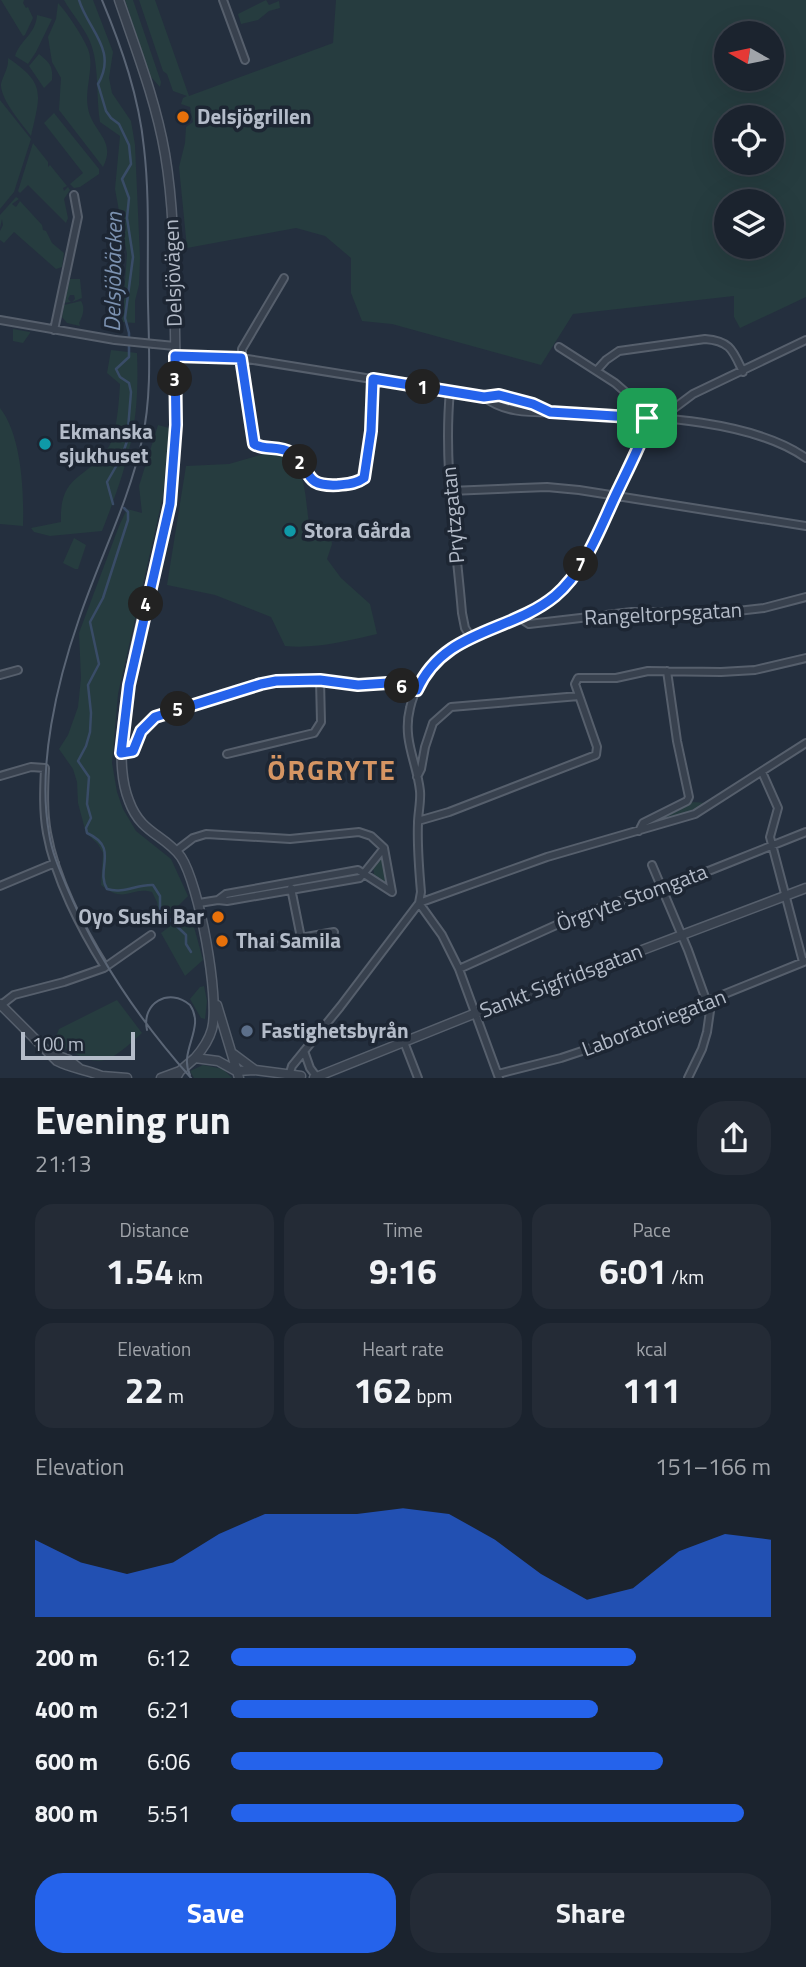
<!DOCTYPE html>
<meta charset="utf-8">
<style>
body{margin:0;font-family:"Titillium Web",sans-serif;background:#242b36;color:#f1f3f6;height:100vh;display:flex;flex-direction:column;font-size:26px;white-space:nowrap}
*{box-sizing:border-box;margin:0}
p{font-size:23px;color:#a0a4aa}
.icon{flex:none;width:38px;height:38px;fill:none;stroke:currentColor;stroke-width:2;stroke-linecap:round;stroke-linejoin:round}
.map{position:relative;height:1078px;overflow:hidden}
.details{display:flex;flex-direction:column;background:#1b232e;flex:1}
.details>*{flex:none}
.needle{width:46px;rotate:279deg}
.fabs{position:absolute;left:714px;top:21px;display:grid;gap:14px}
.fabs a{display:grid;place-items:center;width:70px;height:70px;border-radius:50%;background:#1b232e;box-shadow:0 7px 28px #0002,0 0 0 2px #39404a;font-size:35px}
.scale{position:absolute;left:21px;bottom:18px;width:114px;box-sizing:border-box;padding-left:7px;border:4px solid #b4bcc9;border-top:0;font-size:19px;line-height:24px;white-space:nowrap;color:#b4bcc9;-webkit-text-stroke:5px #1d2633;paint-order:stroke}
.pin{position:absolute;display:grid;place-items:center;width:60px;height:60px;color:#fff;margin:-30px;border-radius:14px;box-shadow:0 4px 10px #0006}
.km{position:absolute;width:35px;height:35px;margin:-18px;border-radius:50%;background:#222;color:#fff;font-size:19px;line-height:35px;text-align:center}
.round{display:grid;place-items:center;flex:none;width:74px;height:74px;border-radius:28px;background:#242b36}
.head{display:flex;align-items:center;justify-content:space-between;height:119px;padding:0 35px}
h1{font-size:38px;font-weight:700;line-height:52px}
.metrics{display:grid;grid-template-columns:repeat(3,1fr);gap:10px;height:119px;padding:7px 35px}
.metrics div{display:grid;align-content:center;border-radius:18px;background:#242b36;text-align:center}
.metrics b{font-size:35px;font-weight:700}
.metrics small{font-size:19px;font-weight:400}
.metrics p{font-size:19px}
.chart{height:196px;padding:14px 35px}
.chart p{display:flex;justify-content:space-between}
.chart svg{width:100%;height:126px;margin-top:7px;fill:#2563eb;opacity:.7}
.primary-button{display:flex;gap:14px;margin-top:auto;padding:14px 35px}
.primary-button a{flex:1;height:80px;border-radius:28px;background:#2563eb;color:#fff;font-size:28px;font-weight:700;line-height:80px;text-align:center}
.primary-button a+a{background:#242b36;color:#f1f3f6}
ul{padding:0 35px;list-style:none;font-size:23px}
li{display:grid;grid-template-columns:112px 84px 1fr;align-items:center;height:52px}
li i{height:18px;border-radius:9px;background:#2563eb}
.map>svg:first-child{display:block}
</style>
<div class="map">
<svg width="806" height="1078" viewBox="0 0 806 1078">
<rect width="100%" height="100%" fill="#242f3e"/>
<!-- green -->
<path fill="#263c3f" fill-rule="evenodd" d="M1 0H24L23 3 26 8 28 7 33 18 25 35 23 36Z
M64 0H93L113 52 109 78 112 93 131 121 135 145 140 258 139 285 135 301V323L122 322 127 254 115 189 120 136 100 122C96 98 99 68 92 47 87 30 73 16 64 0Z
M125 0H133L161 82 160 87 150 76Z
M139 0H155L189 96 333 43 336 0H806V297L740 328 734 317V296L573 314 541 365 392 324 362 321 351 293V258L325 236 296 228 187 248 179 167 185 143 186 127 193 122 190 107 181 104 183 98 187 96 173 91 167 74 163 71ZM726 33H772V79H726ZM726 117H772V163H726ZM726 201H772V247H726Z
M266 0 269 5 279 1 280 8 269 11 258 20 241 24 238 14Z
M58 3C68 14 82 35 88 49 95 67 84 89 88 108 92 132 117 140 103 167L59 110 61 78 52 62 48 37 56 19Z
M37 15 52 19 36 52 28 64 15 56C20 40 36 34 37 15Z
M39 54C50 63 53 66 52 80L44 88 29 66Z
M8 58C47 84 40 95 31 136 22 124 0 99 1 84 3 75 9 68 8 58Z
M0 100 31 139 14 192 0 209Z
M54 113 99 169V174L80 187 74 188 70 184 83 173 44 123Z
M33 143 48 162V167L50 165 67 186 63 188 64 191 68 187 70 190 64 199 68 218 66 223 28 185 20 193 18 191Z
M16 197 19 199 12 204 16 207 20 201 42 225 43 230 46 231 52 243 64 253 62 267 56 269 14 232 4 243 0 240V231L3 225 2 219 0 228V215Z
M70 279H80L82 298 72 302 75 299 74 295H70L68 299 71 302 64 303Z
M81 301C86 309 82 317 79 323L80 326 67 323 62 317 64 305Z
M13 329 30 332V333L23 343 13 341Z
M111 350 137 353C140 426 128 464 102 531L50 536 34 532 31 528 61 522C59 473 87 480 108 448 117 435 119 400 120 384L107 373Z
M0 408C22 436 24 493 23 526L0 524Z
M158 425 169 428 163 496 118 694 112 763 117 792 123 809 136 831 171 859 188 896 160 924 157 902 152 892C131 886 125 905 101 885L103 853 98 844 86 833 78 803 77 782 73 769 59 749 68 735 78 707 81 678 79 633 119 526 127 509 142 513 139 486Z
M271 452C308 460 304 492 309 523L329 524 332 544 327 559 341 578 370 604 377 634C347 641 316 649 285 646L271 617 215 595 167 585 186 466 229 464Z
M74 538 86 545 78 569H75L63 563Z
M693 802 707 803 688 813 643 827Z
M382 854 389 886 373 878 374 872 372 866Z
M186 914 191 916 203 960 185 976 161 933Z
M204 986 207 1001 205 1019 201 1018 190 999 200 987Z
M117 1000 142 1033C102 1070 98 1067 54 1042L59 1029Z
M203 1065 223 1069 232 1078H194L190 1071Z"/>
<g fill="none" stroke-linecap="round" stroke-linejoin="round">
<!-- stream -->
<path stroke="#394c67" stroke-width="2.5" d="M79 0C88 30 118 50 98 84L106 111 111 118 119 124 129 145 131 164 122 179 129 198 127 218 133 257 125 318 129 333V357L116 369 120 377 129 383 131 392 127 441 122 456 107 482 113 504
M124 508 128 512V520L103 598 90 622 99 664 88 685 91 713 90 732 86 746 78 761 89 777 87 804 91 818 86 828 87 833C120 848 95 869 107 889 124 894 137 884 153 885L160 896V910L186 935V944L191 952"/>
<defs>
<path id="minor" d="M223 0 245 60
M284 278 242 349V370L254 444C265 451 280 445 292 453 300 458 303 468 309 476 318 491 347 486 362 481 373 461 372 403 373 379
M0 320 115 340
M54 330 78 217 74 195
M154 344 175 346
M559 347 615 383 630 396 632 418
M175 356 241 358 484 397C507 393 530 402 550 412
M597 370 606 360 619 351 705 339C731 341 733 351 743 372
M450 391C443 466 456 539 462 613L465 628 471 637
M484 397C510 417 541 411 572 413 640 416 750 418 806 458
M668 419 673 409 693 394 806 340
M450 491 547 487 579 490 806 526
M520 618 529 624 632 612 720 613 764 608 806 597
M0 675 18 670
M122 753 133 751 141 731 155 717 261 684 276 681 320 680 358 685 383 682 417 690
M227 754 314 733 321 722 320 680
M762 772 778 808 770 837 803 962
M0 776 31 767 45 768C44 789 43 811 47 833 55 878 81 929 105 967
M417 777 421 769 425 747 433 723 451 707 579 696
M418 821 449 812 596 755 597 747 575 684 578 678H616L648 671 721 672 755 670 806 658
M639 831 643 823 687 801 689 797 677 741 667 671
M384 848 392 892
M176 851 193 838 206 834 290 839 359 832 371 836 384 848
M652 865 688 950 710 1011 707 1032 702 1049 688 1078
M0 886 55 863
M291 888 301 938
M218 900 226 894 358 870 392 892
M199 903 218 900 227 901 360 878 384 848
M419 903 547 857 695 814 806 743
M419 903 442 935 459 969 499 1078
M278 942 334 932
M459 969 574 917 711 870 806 832
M1 1005 14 995 64 982 104 968 151 935
M404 1042 418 1078
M304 1051 310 1068 316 1076
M498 1074 561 1058 594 1047 806 961
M289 1076 292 1066 340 1007 419 903 421 892C419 869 417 846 418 823 418 813 421 802 420 791 417 762 402 740 410 708 418 672 451 643 484 631 511 620 538 613 559 592 594 558 620 484 643 439L647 419"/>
<path id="tertiary" d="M119 0C136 50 156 101 165 154 175 213 174 271 175 331 176 386 177 441 171 497 168 525 158 551 152 578 139 629 126 683 122 736 121 758 121 781 129 801 141 834 164 834 181 857 199 884 220 998 212 1029 209 1040 202 1050 195 1058
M0 1004 57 1061C72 1069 90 1070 106 1078
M217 1005 239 1078
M50 1053 69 1060 79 1068
M232 1053 255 1070
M102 1076 127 1078
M161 1078 180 1071
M176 1078 180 1071 195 1058 218 1061 236 1071 255 1070 301 1076
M314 1078 476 1013 806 888"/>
</defs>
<!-- minor casing -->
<use href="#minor" stroke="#565f6c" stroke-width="10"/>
<!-- tertiary casing -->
<use href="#tertiary" stroke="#565f6c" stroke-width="11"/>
<!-- minor -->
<use href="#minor" stroke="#38414e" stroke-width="6"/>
<!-- tertiary -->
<use href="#tertiary" stroke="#38414e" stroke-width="8"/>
<!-- tram -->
<path stroke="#5a6575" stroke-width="2" d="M102 0C122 48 139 97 144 148 150 199 147 252 148 303 149 348 152 396 142 440 129 502 99 559 79 619 57 682 37 766 49 833 52 854 61 873 69 892 99 961 141 1022 191 1078
M147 1030C141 1003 169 987 190 1005 206 1028 178 1051 190 1075"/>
<defs>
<path id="minor-bridge" d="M115 340 154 344"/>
</defs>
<!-- minor-bridge casing -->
<use href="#minor-bridge" stroke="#565f6c" stroke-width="10" stroke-linecap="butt"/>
<!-- minor-bridge -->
<use href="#minor-bridge" stroke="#38414e" stroke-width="6"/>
</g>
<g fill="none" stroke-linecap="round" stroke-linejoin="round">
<defs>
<path id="route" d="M175 356 241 358 254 444C265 451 279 445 291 453 314 467 299 487 338 485 347 484 356 484 364 478L371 431 373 379 484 397 499 395 533 404 550 412 647 418V426C639 448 628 469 618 490 601 525 586 570 555 596 510 633 444 629 417 690L388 683 358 685 320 680 276 681 261 684 155 717 141 731 133 751 121 753 129 685 170 504 176 425Z"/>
</defs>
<!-- route casing -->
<use href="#route" stroke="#fff" stroke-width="14"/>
<!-- route -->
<use href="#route" stroke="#2563eb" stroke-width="9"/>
</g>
<!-- markers -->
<g fill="#e8710a" stroke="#1d2633" stroke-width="2.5">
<circle cx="183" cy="117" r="7"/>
<circle cx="218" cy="917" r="7"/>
<circle cx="222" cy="941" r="7"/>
</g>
<g fill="#0f9aa8" stroke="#1d2633" stroke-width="2.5">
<circle cx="45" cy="444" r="7"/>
<circle cx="290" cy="531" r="7"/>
</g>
<circle fill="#5c6f8a" stroke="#1d2633" stroke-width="2.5" cx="247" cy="1031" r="7"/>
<g text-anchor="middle" stroke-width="7" stroke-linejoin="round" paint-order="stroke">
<!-- poi labels -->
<g font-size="21" font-weight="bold" fill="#b4bcc9" stroke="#1d2633" text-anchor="start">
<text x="197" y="124">Delsjögrillen</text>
<text x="59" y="439">Ekmanska<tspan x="59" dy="24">sjukhuset</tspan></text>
<text x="304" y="538">Stora Gårda</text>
<text x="204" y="924" text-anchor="end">Oyo Sushi Bar</text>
<text x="236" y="948">Thai Samila</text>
<text x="261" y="1038">Fastighetsbyrån</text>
</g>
<!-- street labels -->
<g font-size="21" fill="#b4bcc9" stroke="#1d2633">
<text transform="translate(173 273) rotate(-92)" y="7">Delsjövägen</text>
<text transform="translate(453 515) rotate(-95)" y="7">Prytzgatan</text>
<text transform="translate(663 614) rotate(-3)" y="7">Rangeltorpsgatan</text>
<text transform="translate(632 898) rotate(-20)" y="7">Örgryte Stomgata</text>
<text transform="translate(561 981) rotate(-21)" y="7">Sankt Sigfridsgatan</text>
<text transform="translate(654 1023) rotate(-21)" y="7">Laboratoriegatan</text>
</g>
<!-- water labels -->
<g font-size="23" font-style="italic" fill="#7c92b1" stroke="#1d2633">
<text transform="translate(113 272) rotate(-89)" y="8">Delsjöbäcken</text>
</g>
<!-- district labels -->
<g font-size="28" font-weight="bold" letter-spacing="2" fill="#d59563" stroke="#1d2633">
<text x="332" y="780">ÖRGRYTE</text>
</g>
</g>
</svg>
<div class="fabs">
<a><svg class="needle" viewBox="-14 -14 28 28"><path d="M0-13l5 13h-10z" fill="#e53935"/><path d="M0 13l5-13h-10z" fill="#a0a4aa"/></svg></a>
<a><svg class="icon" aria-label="locate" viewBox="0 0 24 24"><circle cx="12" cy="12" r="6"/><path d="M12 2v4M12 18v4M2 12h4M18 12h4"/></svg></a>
<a><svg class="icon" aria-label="layers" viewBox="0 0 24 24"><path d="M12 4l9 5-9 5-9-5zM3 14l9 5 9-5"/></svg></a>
</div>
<div class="scale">100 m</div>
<div class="pin" style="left:647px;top:418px;background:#1e9e55"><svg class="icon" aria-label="arrive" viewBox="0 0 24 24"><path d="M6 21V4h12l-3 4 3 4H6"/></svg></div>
<b class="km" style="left:423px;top:387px">1</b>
<b class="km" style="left:300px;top:462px">2</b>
<b class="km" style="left:175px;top:379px">3</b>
<b class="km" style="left:146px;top:604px">4</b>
<b class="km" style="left:178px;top:709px">5</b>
<b class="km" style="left:402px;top:686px">6</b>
<b class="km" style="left:581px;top:564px">7</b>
</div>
<section class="details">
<div class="head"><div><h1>Evening run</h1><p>21:13</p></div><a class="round"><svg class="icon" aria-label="share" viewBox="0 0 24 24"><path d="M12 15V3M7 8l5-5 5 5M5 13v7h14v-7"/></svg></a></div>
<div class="metrics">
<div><p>Distance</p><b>1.54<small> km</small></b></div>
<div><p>Time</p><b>9:16</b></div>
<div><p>Pace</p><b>6:01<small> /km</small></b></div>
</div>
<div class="metrics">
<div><p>Elevation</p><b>22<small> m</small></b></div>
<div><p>Heart rate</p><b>162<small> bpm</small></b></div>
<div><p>kcal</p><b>111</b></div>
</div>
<div class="chart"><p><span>Elevation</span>151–166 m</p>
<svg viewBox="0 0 160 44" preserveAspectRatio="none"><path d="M0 44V17L10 25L20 29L30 25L40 15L50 8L60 8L70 8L80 6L90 8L100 17L110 29L120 38L130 34L140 21L150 15L160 17V44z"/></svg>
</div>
<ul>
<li><b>200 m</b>6:12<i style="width:75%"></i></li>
<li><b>400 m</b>6:21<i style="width:68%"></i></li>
<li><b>600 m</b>6:06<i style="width:80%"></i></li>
<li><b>800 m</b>5:51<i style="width:95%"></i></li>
</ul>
<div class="primary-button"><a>Save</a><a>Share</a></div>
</section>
